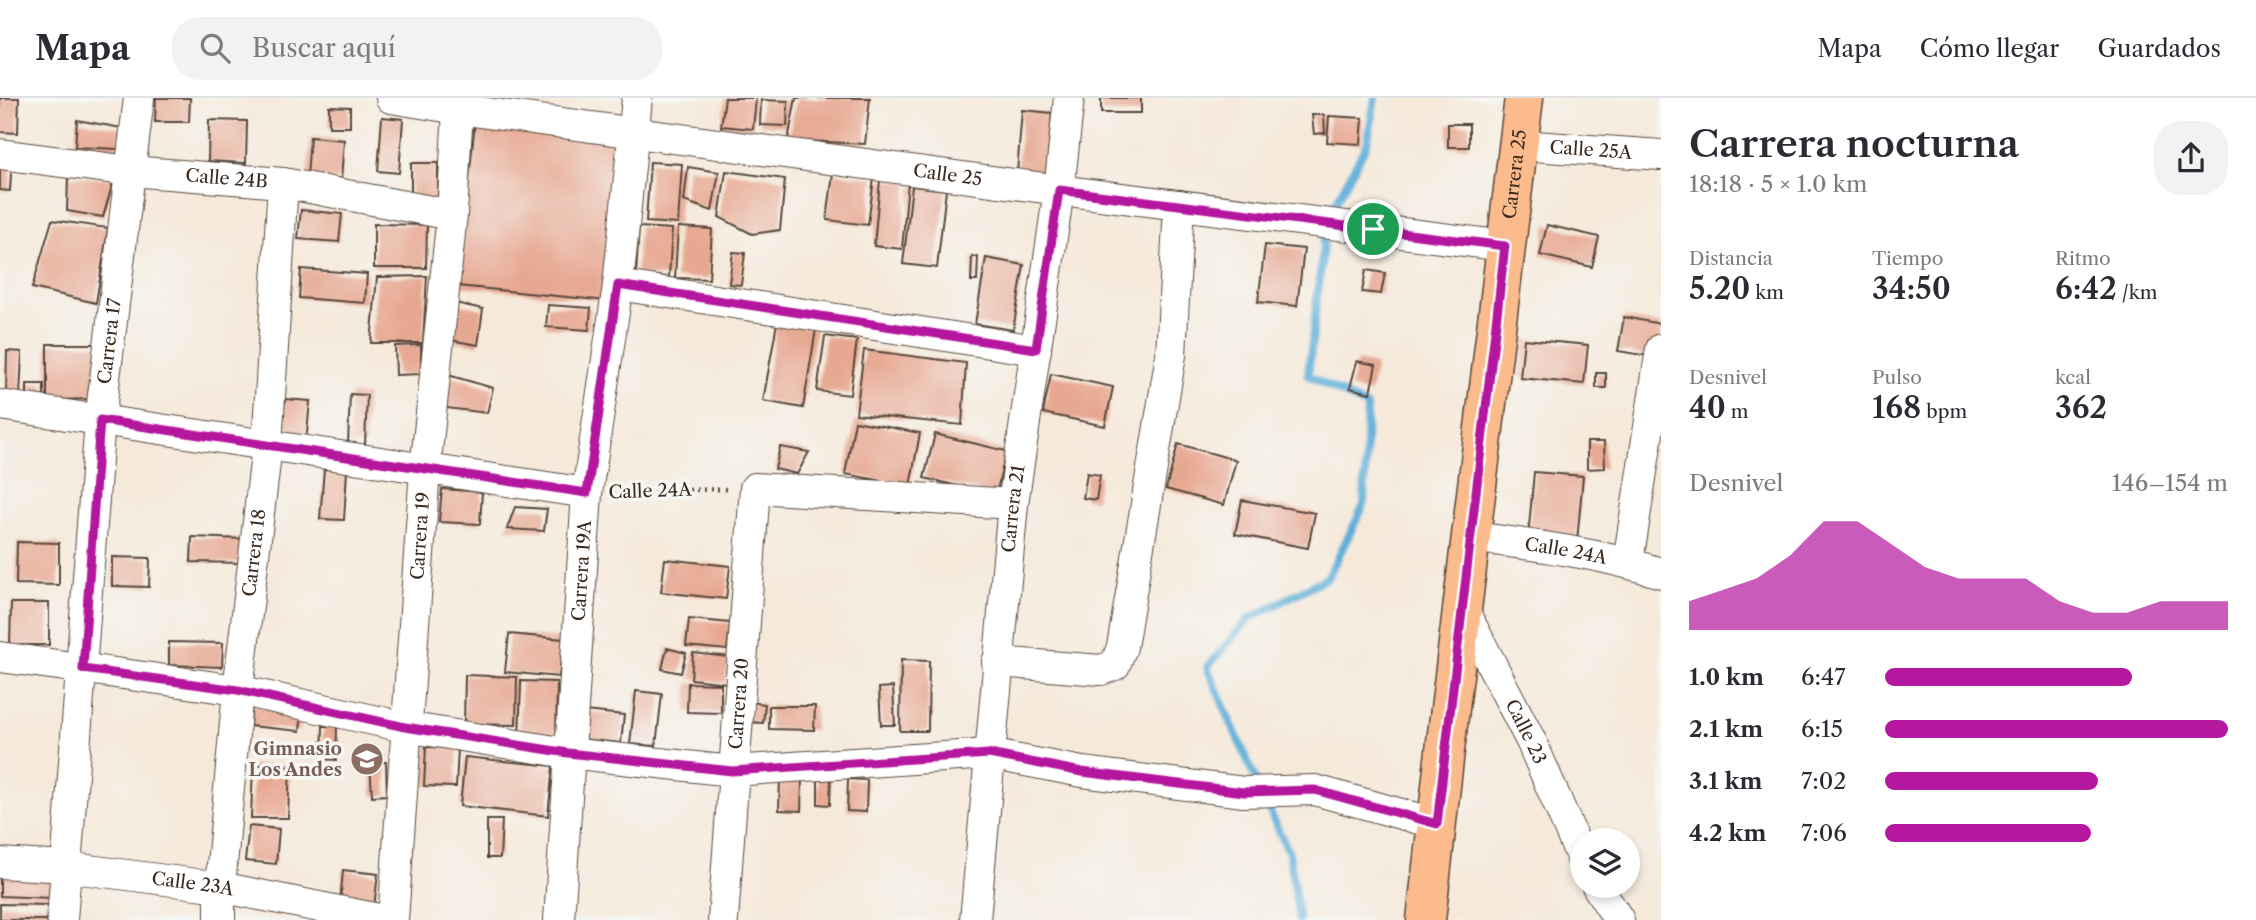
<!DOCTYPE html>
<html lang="es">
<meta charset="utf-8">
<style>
body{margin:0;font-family:"Libre Caslon Text",serif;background:#f2f2f3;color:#2b2b33;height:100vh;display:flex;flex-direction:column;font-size:26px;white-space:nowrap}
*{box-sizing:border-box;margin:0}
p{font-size:23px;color:#7c7c81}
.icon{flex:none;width:38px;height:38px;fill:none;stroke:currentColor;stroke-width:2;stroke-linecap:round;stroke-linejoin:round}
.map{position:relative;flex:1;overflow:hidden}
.drawer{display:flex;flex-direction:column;background:#fff;width:595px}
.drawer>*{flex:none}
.buttons{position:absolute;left:1570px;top:730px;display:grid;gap:14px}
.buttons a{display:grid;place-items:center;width:70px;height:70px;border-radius:50%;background:#fff;box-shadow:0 4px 10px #0003;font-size:35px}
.pin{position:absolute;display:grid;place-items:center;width:60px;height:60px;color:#fff;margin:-30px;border:4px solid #fff;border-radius:50%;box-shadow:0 2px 7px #0007}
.round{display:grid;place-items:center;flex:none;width:74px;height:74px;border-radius:28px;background:#f2f2f3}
.head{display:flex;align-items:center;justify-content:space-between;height:119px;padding:0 28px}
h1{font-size:38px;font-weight:600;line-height:52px}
.stats{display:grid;grid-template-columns:repeat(3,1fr);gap:10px;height:119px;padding:7px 28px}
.stats div{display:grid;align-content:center}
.stats b{font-size:30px;font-weight:600}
.stats small{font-size:19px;font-weight:400}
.stats p{font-size:19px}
.chart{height:196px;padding:14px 28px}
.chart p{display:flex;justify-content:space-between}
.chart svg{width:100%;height:126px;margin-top:7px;fill:#b5179e;opacity:.7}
ul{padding:0 28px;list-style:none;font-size:23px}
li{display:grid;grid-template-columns:112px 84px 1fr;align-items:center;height:52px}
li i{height:18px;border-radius:9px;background:#b5179e}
header{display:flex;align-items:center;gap:42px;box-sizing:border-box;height:98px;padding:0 35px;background:#fff;border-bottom:2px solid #e1e1e2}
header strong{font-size:33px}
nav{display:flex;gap:38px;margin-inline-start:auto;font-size:24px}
.search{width:490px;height:63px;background:#f2f2f3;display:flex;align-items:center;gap:18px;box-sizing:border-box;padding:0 24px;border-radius:28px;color:#7c7c81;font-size:26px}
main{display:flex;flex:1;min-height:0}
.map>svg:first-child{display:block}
</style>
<header>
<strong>Mapa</strong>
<div class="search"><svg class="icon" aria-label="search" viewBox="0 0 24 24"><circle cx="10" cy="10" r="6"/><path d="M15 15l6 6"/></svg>Buscar aquí</div>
<nav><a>Mapa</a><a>Cómo llegar</a><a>Guardados</a></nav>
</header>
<main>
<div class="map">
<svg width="1661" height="822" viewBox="0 0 1661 822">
<rect width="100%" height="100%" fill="#f6f6f2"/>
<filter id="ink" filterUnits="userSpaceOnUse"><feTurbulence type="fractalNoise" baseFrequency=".0143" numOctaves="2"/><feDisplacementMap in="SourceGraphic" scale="14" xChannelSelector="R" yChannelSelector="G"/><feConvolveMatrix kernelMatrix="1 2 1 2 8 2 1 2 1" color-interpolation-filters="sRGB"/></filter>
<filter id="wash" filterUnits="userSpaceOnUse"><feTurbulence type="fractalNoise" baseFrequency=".00686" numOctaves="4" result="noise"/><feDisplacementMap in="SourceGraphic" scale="28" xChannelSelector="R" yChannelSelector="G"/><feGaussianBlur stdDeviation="1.57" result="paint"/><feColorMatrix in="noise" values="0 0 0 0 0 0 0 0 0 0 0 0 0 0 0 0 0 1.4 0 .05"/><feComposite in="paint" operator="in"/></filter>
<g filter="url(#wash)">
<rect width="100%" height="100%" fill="#f5e9da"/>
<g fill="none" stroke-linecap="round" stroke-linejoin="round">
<!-- stream -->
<path stroke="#5eafd9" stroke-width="8" d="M1328 119 1367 46 1375 0
M1258 687 1207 569 1249 521 1328 479 1364 407 1367 309 1308 277 1325 132
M1263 699 1289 755 1299 822"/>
</g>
<g id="blocks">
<!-- building -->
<path fill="#e7a892" d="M0 0H19L18 35 0 34Z
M156 0H190L189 24H155Z
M725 0H756L753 31 721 28Z
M796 0H870L865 46 788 42Z
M1101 0H1141V15H1101Z
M761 2 788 3 787 28 760 27Z
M329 8 350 9V29H329Z
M1022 12 1052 15 1046 78 1017 75Z
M1312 17H1324L1325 35 1314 36Z
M1329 18 1363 20 1361 46 1327 44Z
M382 19 403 21 399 75 378 73Z
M77 22 122 30 118 51 75 49Z
M209 22 247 23 246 65 208 63Z
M475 23 625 39 607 203 458 188Z
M1448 26H1469V49H1448Z
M310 39 344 42 341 82 307 79Z
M0 59 12 60 10 93 0 92Z
M650 64 682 66 678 126 646 124Z
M411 65H438V105H411Z
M688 69 719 74 712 113 684 103Z
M726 73 785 81 780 132 752 136 719 119Z
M833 75 874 80 868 127 827 122Z
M68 78 114 81 103 119 67 113Z
M880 82 908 84 902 151 874 148Z
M912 88 946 92 937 170 903 166Z
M301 112 342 116 339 144 298 141Z
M52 122 108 130 96 205 32 190Z
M374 126 427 127 426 170H374Z
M1547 127 1599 139 1592 169 1540 157Z
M639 129 672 131 669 179 636 177Z
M678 129 712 131 709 181 675 180Z
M1265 147 1304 151 1297 208 1258 204Z
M733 154 745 155 741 187 729 186Z
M972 159H978L977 183H971Z
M986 160 1024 167 1013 232 975 226Z
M301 171 367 176 365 205 299 200Z
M1366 172 1385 175 1381 196 1362 194Z
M427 178 423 245H371L377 179Z
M455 205 483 211 478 247 450 242Z
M548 207 591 210 589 232 546 229Z
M1624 219 1661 226V260L1618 253Z
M777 225 816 231 803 310 763 303Z
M825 238 857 242 850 297 817 293Z
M1524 241 1588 247 1584 286 1520 280Z
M47 246H98L99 301 47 302Z
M421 247V276L396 277 395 248Z
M864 252 966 265 962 327 856 316Z
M7 253 22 254 20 299 6 298Z
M1357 263 1376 267 1370 295 1350 290Z
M1596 275H1606V290H1596Z
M1051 276 1113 289 1105 328 1043 315Z
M448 277 493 290 487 315 438 309Z
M27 286H44V300H27Z
M350 296 367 297 365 347 348 346Z
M285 301 310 303 306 346 281 344Z
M855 323 920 335 910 388 845 376Z
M935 336 1006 353 996 397 924 380Z
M1587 344H1604L1605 370 1587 371Z
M1178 346 1236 362 1224 407 1166 391Z
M780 349 809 354 797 376 775 371Z
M324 371 347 372 344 422 320 421Z
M1534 374 1583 378 1576 455 1527 451Z
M1087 375 1100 377 1096 402 1083 400Z
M442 391 482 394 480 426 439 424Z
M1242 402 1315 415 1308 450 1235 436Z
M515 409 547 411 544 433 507 431Z
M192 439 244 441 243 465 191 464Z
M17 444 59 445V487L16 486Z
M112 459 150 460 149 489 112 488Z
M665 461 730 468 726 501 661 494Z
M11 505H49V547H10Z
M689 521 730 525 727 552 686 548Z
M509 536 563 541 559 579 505 574Z
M169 544 223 545 222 569 169 567Z
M667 550 686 555 681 575 662 571Z
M693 555 729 559 726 585 691 581Z
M901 562 929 563 928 633H900Z
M465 577 517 579 516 627 464 626Z
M521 583 557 584 556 642 519 641Z
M688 585 721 586V615L687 614Z
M893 589 895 627H881L879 590Z
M636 593 662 596 656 648 630 646Z
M751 604 765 606 763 625 748 624Z
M252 607 302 612 300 633 250 628Z
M769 608H815L814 632 769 631Z
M584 613 624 617 621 645 581 641Z
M323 628H337L336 662 322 661Z
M426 649 458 650 456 689 424 688Z
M465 659 553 668 548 718 460 708Z
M370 664H386L387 697 372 698Z
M253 667 290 668 288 720H251Z
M818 679H831L830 707 818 706Z
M780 681H802L801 713 779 712Z
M848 681 867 682 866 714 847 713Z
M487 722H502L500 760H487Z
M249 728 279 731 276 766 245 763Z
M343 772 378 776 374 809 340 806Z
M0 773 53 774V800L0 798Z
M0 806 49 807 48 822H0Z"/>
</g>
</g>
<g filter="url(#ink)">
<use href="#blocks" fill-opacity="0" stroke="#57473a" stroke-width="2"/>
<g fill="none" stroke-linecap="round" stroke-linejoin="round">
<defs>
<g id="minor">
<path id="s1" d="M391 0 458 11 1059 92 1505 148"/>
<path id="s2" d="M1519 47 1661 57"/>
<path id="s3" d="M0 56 130 73 283 85 452 117"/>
<path d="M618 187 1036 252"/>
<path d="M0 307 587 395"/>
<path id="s4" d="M1471 439C1535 447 1599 455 1661 475"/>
<path d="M1628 464 1661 251"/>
<path id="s5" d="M1462 509 1532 645 1582 761"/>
<path d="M0 559 238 592 405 629 568 655 732 673 989 656 1082 674 1244 694 1315 692 1437 726"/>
<path d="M997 564 1101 572 1115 567 1122 549 1171 257 1179 107"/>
<path id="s6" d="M0 765 65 769 220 789 384 822"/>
<path d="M1597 788 1619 822"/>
<path id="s7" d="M62 822 100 322 139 0"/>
<path id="s8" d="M220 822V789L238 592 267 348 283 85"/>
<path id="s9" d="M393 822 425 372 452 117 458 11"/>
<path id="s10" d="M559 822 587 395 618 187 637 0"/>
<path id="s11" d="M723 822 755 390 1013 406"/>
<path id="s12" d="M975 822 1013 406 1059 92 1069 0"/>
</g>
<g id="primary">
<path id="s13" d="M1426 822 1446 644 1524 0"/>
</g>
</defs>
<!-- minor casing -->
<use href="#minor" stroke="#57473a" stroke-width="32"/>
<!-- primary casing -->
<use href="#primary" stroke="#57473a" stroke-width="41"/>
<!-- path -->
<path stroke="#57473a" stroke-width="4.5" stroke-dasharray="2 5" stroke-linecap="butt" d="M612 394 729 391"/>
<!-- minor -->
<use href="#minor" stroke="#fff" stroke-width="30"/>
<!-- primary -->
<use href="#primary" stroke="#fbbb8c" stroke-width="38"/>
</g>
</g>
<g fill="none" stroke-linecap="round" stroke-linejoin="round" filter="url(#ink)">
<defs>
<path id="route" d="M1059 92 1505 148 1437 726 1315 692 1244 694 1082 674 989 656 732 673 568 655 405 629 238 592 83 571 100 322 587 395 618 187 1036 251Z"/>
</defs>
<!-- route casing -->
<use href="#route" stroke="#fff" stroke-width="14"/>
<!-- route -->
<use href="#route" stroke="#b5179e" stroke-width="9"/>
</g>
<!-- icons -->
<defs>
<symbol id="school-disc" viewBox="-11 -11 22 22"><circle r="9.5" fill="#8d6e63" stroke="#f6f6f2"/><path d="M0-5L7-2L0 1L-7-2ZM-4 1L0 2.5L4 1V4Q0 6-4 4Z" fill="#fff"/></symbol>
</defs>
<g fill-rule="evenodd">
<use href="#school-disc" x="348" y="642" width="38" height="38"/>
</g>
<g text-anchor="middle" stroke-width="7" stroke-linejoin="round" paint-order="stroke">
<!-- street labels -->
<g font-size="18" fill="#3b2a1e" stroke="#f6f6f2">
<text dy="6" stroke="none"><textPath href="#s2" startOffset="72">Calle 25A</textPath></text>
<text dy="6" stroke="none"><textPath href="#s1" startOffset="562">Calle 25</textPath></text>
<text dy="6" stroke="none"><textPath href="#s13" startOffset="751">Carrera 25</textPath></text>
<text dy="6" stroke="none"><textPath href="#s3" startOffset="228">Calle 24B</textPath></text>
<text dy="6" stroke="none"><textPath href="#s7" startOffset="581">Carrera 17</textPath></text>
<text transform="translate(650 393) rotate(-2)" y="6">Calle 24A</text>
<text dy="6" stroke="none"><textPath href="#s12" startOffset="413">Carrera 21</textPath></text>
<text dy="6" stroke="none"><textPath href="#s9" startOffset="385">Carrera 19</textPath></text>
<text dy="6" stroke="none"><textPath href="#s8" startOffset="369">Carrera 18</textPath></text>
<text dy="6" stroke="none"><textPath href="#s4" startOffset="96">Calle 24A</textPath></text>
<text dy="6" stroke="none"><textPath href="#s10" startOffset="350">Carrera 19A</textPath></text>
<text dy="6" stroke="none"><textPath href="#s11" startOffset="217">Carrera 20</textPath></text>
<text dy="6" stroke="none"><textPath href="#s5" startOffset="140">Calle 23</textPath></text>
<text dy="6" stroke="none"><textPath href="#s6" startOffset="194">Calle 23A</textPath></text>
</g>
<!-- education labels -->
<g font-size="18" font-weight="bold" fill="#785e54" stroke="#f6f6f2" text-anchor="end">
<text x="342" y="657">Gimnasio<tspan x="342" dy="21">Los Andes</tspan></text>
</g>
</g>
</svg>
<div class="buttons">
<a><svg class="icon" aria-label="layers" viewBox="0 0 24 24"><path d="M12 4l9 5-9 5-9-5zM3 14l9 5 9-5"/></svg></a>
</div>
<div class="pin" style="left:1373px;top:131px;background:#1e9e55"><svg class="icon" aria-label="arrive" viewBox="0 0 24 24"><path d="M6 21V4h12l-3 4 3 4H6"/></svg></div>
</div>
<section class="drawer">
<div class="head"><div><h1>Carrera nocturna</h1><p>18:18 · 5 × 1.0 km</p></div><a class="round"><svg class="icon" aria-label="share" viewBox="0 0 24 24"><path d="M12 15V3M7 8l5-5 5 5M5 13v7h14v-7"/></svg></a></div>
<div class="stats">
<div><p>Distancia</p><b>5.20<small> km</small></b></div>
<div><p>Tiempo</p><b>34:50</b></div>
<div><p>Ritmo</p><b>6:42<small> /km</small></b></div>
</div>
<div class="stats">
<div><p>Desnivel</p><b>40<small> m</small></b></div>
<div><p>Pulso</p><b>168<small> bpm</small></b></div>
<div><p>kcal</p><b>362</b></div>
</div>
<div class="chart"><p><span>Desnivel</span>146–154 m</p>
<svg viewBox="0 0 160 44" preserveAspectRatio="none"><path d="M0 44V34L10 30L20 26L30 18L40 6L50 6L60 14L70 22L80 26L90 26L100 26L110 34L120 38L130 38L140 34L150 34L160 34V44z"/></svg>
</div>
<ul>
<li><b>1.0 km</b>6:47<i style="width:72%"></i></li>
<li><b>2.1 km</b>6:15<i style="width:100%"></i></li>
<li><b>3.1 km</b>7:02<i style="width:62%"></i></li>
<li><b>4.2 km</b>7:06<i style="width:60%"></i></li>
</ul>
</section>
</main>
